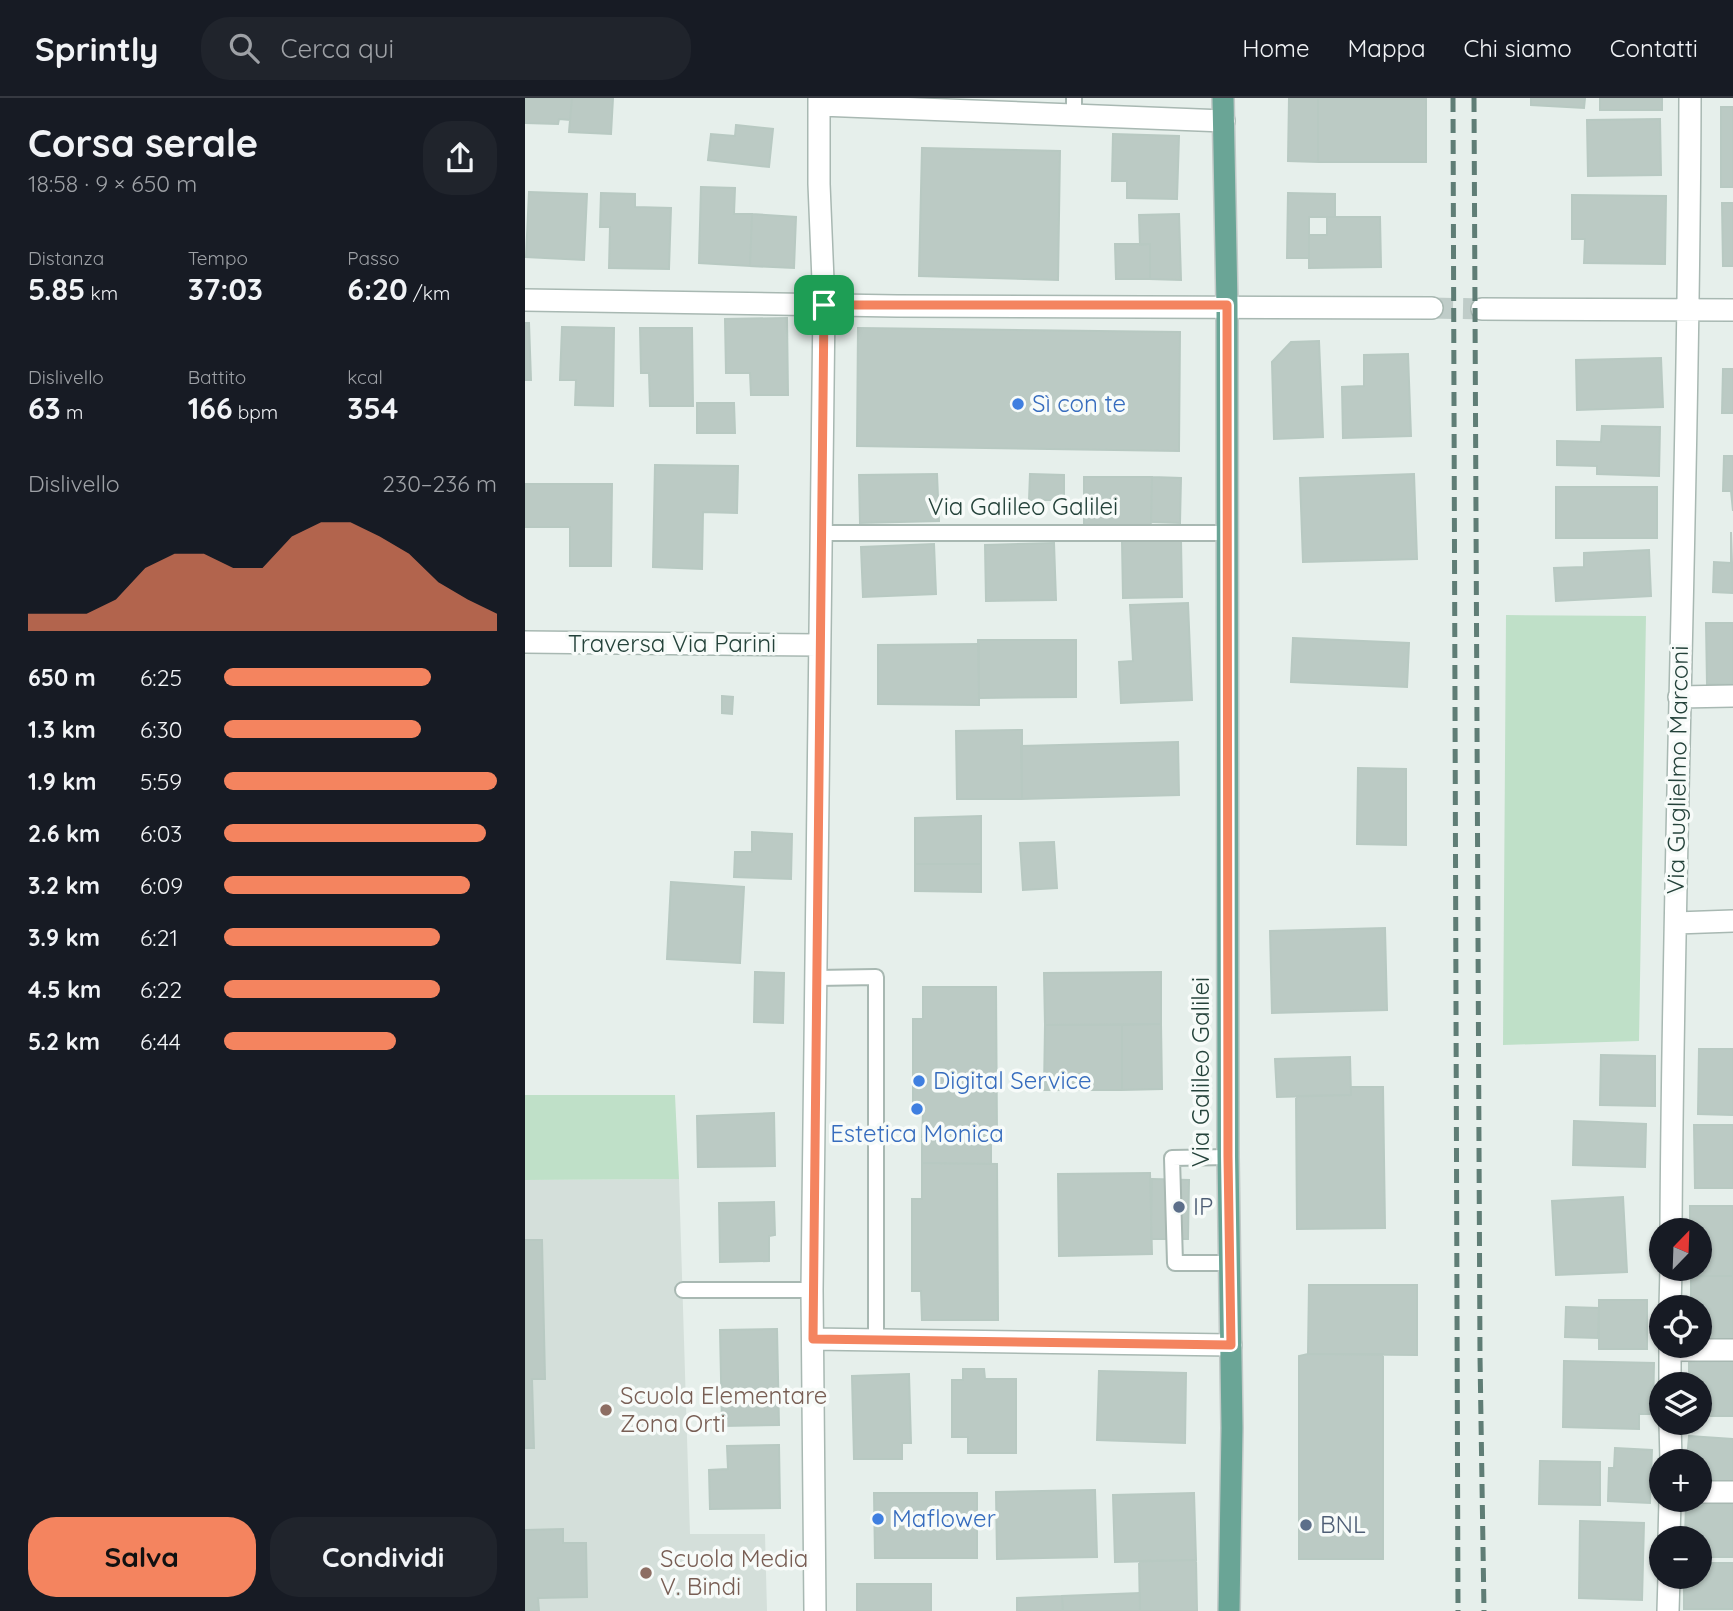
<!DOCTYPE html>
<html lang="it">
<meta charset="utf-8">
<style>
body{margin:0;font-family:Quicksand,sans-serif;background:#20242c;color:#f1f3f6;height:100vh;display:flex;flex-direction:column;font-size:26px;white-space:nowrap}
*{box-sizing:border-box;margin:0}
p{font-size:23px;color:#9ea1a6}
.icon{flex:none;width:38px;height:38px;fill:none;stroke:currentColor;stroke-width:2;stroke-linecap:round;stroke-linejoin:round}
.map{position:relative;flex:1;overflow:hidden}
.sheet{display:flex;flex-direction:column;background:#171b24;width:525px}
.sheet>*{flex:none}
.needle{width:46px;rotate:23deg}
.tools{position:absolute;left:1124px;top:1120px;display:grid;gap:14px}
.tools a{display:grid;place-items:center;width:63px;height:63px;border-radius:50%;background:#171b24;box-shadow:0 2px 5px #0004;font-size:35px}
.pin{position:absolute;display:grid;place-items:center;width:60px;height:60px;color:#fff;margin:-30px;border-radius:14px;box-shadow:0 4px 10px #0006}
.round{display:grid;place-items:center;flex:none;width:74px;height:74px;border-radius:28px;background:#20242c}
.summary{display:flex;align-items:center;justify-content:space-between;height:119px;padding:0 28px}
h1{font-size:38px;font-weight:700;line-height:52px}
.metrics{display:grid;grid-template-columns:repeat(3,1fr);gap:10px;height:119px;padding:7px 28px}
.metrics div{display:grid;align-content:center}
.metrics b{font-size:30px;font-weight:700}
.metrics small{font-size:19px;font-weight:400}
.metrics p{font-size:19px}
.chart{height:196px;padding:14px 28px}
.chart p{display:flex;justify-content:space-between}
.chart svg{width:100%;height:126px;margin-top:7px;fill:#f4845f;opacity:.7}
.action{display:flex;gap:14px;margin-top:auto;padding:14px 28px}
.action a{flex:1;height:80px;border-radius:28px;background:#f4845f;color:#111;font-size:28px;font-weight:700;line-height:80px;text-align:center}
.action a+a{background:#20242c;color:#f1f3f6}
ul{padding:0 28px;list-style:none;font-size:23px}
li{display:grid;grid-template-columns:112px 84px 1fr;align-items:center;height:52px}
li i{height:18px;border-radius:9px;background:#f4845f}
header{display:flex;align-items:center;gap:42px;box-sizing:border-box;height:98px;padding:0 35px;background:#171b24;border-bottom:2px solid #363941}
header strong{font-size:33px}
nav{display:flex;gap:38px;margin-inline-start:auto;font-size:24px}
.search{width:490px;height:63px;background:#20242c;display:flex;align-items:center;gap:18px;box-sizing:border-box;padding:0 24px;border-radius:28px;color:#9ea1a6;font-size:26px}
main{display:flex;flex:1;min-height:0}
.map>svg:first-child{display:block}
</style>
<header>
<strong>Sprintly</strong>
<div class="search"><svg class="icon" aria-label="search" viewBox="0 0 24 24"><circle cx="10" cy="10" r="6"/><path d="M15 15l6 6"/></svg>Cerca qui</div>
<nav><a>Home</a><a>Mappa</a><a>Chi siamo</a><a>Contatti</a></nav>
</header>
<main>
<section class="sheet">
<div class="summary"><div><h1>Corsa serale</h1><p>18:58 · 9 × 650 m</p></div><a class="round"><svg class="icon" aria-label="share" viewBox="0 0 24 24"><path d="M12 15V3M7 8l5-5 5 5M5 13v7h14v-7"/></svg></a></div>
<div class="metrics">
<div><p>Distanza</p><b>5.85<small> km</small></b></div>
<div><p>Tempo</p><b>37:03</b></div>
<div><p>Passo</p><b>6:20<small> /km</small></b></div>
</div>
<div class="metrics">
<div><p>Dislivello</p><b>63<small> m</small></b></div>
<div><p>Battito</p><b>166<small> bpm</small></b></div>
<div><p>kcal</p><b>354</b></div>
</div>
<div class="chart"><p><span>Dislivello</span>230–236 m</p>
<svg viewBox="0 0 160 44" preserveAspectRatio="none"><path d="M0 44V38L10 38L20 38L30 33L40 22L50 17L60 17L70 22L80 22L90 11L100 6L110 6L120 11L130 17L140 27L150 33L160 38V44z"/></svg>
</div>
<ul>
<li><b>650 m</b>6:25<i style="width:76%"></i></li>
<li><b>1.3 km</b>6:30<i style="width:72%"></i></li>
<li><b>1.9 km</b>5:59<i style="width:100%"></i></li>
<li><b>2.6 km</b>6:03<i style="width:96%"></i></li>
<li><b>3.2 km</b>6:09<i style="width:90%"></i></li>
<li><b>3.9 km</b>6:21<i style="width:79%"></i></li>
<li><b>4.5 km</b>6:22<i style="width:79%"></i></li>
<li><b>5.2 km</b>6:44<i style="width:63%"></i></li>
</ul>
<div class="action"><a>Salva</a><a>Condividi</a></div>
</section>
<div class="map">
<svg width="1208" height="1513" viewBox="0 0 1208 1513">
<rect width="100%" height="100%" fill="#e6efeb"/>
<!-- built -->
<path fill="#d4dfda" d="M154 1081 165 1436H240L242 1513H0V1082Z"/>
<!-- green -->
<path fill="#bfe0c8" d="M981 517 1121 518 1114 943 978 947Z
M0 997H150L154 1081 0 1082Z"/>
<!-- building -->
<path fill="#bbcac4" stroke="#b8c9c2" stroke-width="2" d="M0 0H47L45 22 34 21 33 26 0 25Z
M47 0H88L86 36 44 34Z
M764 0H793V64L763 63Z
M793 0 901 1V64H793Z
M1006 0H1060L1059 10 1006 7Z
M1075 0H1137V12H1075Z
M1196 9H1208V89H1196Z
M1135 21 1136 77 1063 78 1062 22Z
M211 27 248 31 244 69 183 62 186 36 210 38Z
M588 36 654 38 652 101 602 100V83H587Z
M397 50 535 53 533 182 394 178Z
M176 89 210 90 209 116H227L225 168 174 165Z
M4 94 62 96 59 162 1 159Z
M76 95 110 96V109L146 110 144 171 84 170 85 129H75Z
M763 95 810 96V119H784V160H762Z
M1047 97 1141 98 1140 166 1059 165 1060 141H1047Z
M1197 105H1208V168H1198Z
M227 116 271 119 269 170 225 168Z
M654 116 656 182 625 181V146L615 147 614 117Z
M802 119H855L856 169 784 170V137H802Z
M590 146H625V181H591Z
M262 220 263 297H226L225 275H201L200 221Z
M0 225H4L6 282H0Z
M37 229 89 230 88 308 50 307 51 282H35Z
M115 230H167L168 308H125L124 275H116Z
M333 230 655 234 654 353 332 348Z
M794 243 798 339 749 341 747 264 766 244Z
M883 256 886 338 818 340 817 289 839 288V257Z
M1136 260 1138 309 1052 312 1051 262Z
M1198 271H1208V315H1197Z
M172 305H209L210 335H172Z
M1077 328 1135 329 1134 378 1072 376V368L1032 367V343L1076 344Z
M1199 358H1208V413L1206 393H1198Z
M130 367 213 368 212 415 178 414 177 471 128 469Z
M412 376 414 423 335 425 334 377Z
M505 376 539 377V402H504Z
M889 376 892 461 778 464 775 380Z
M559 379H627L626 428 559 427Z
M627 379 656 380 655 425 626 424Z
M0 386H87L86 468H45V429H0Z
M1031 389H1132V440H1031Z
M1206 434 1208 495 1188 494 1189 464 1206 465Z
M656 442 657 499 598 500 597 443Z
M529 445 531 502 461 503 460 447Z
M409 446 411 496 338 499 336 449Z
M1124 452 1126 498 1031 503 1029 470 1059 469V455Z
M663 505 667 602 596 605 594 564 608 563 605 507Z
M1181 525H1208V586H1182Z
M768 540 884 545 882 589 766 584Z
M453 542H551V599L454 600Z
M454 546V607L353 606V547Z
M197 598 208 599 207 616 197 615Z
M497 632V701H432L431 633Z
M653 644 654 697 497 701 496 648Z
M833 670 881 671V747L832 746Z
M456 718V766H390V720Z
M227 734 267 736 266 781 209 779 210 754H227Z
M529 744 532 790 498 792 495 745Z
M390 766H456V794L390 793Z
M146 784 219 789 215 865 142 861Z
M860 830 862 912 747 915 745 833Z
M230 874 259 875 258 925 229 924Z
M636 874V926L520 927 519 875Z
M398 889H471L472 1040 397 1039 398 1014H388V921H398Z
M636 926 637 991 597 992V927Z
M520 927H597V992H519Z
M1174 951H1208V1017L1173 1016Z
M1076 957 1130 958V1008L1075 1007Z
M825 959 826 997 752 999 750 961Z
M826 989H858L860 1130 772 1131 771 998 826 997Z
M249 1015 250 1068 173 1069 172 1018Z
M1049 1023 1121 1026 1120 1069 1048 1067Z
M1169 1027H1208V1090H1170Z
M397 1039 466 1040V1066L397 1065Z
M397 1065 472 1066 473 1222H397L396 1193H387V1101H397Z
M625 1075 627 1156 534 1158 533 1076Z
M627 1081 664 1082 663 1141H626Z
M1098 1099 1102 1174 1031 1177 1027 1103Z
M249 1104 250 1137 244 1138V1163L195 1164 194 1105Z
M1165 1108H1208V1178H1166V1171H1174V1132H1165Z
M0 1142H17L20 1281H7L9 1350H0Z
M1166 1178H1208V1241H1174V1209H1166Z
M784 1187H892V1257L783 1256Z
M1074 1202H1122V1251H1074Z
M1041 1209 1074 1210 1073 1240 1040 1239Z
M252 1231 254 1327 197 1328 195 1232Z
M783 1256H858V1461H774V1258Z
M1039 1263 1129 1265 1128 1316H1114V1331L1038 1329Z
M1208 1263V1318H1174V1286H1164V1264Z
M438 1271H459L460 1281H491V1355H443V1339H427V1282H438Z
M574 1273 661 1275 660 1345 572 1342Z
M384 1276 386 1345H377V1361H329L327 1278Z
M1164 1338 1208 1341V1385L1174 1382V1363H1162Z
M254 1347 255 1410 185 1411 184 1372 203 1371 202 1348Z
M1090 1350 1127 1352 1125 1405 1083 1403 1084 1370H1089Z
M1015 1363 1075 1364V1407L1014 1406Z
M570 1392 572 1459 472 1461 471 1394Z
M349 1395H452V1460H350Z
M669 1395 671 1462 590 1464 588 1397Z
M1161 1405 1208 1406V1459H1174V1440H1160Z
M1055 1423 1119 1425 1117 1502 1054 1500Z
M38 1431V1445H61L62 1499 13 1500 14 1513H0V1432Z
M671 1462 672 1513H615L614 1463Z
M1174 1465H1208V1511H1159V1479H1174Z
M332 1486H406V1513H332Z
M615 1495V1513H538L537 1498Z
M537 1498 538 1513H492V1500Z"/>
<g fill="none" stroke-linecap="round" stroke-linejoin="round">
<!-- street-tunnel -->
<path stroke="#bfccc8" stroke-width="21" stroke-dasharray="21 10" stroke-linecap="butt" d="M907 210 957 211"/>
<defs>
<path id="lane" d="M549 0V18
M295 435H700
M292 880 351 879V1244
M703 1059 647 1060 650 1165H705
M158 1192H287"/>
<path id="street" d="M295 7 699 23
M0 202 372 208 907 210
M957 211 1208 212
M0 544 294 547
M1154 599 1208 598
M1151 825 1208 823
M1146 1132C1148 755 1164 377 1165 0
M1145 1209 1146 1171
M288 1241 706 1247
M1145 1248V1286
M1145 1252H1208
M1145 1325 1146 1363
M1174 1394H1208
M1144 1440 1145 1402
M290 1513 287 1192 299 207 294 86V0
M1143 1513 1144 1479"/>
<path id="primary" d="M698 0 702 207 703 1059 707 1330 704 1513"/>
</defs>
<!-- lane casing -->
<use href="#lane" stroke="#a8b8b2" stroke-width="18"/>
<!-- street casing -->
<use href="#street" stroke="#a8b8b2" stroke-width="24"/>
<!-- primary casing -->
<use href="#primary" stroke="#c2cac8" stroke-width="24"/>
<!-- lane -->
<use href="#lane" stroke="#fff" stroke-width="14"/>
<!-- street -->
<use href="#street" stroke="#fff" stroke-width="21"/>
<!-- primary -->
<use href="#primary" stroke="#6aa596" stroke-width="21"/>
<!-- rail -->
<path stroke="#5f7d75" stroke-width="5" stroke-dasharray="14 7" stroke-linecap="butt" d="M928 0 933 1513
M949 0 955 1258 959 1513"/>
</g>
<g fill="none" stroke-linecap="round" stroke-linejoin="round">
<defs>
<path id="route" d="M299 207H702L703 1059 706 1247 288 1241Z"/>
</defs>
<!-- route casing -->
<use href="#route" stroke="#fff" stroke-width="14"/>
<!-- route -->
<use href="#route" stroke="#f4845f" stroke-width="9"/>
</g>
<!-- markers -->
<g fill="#3f7fe0" stroke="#f7fbf9" stroke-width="2.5">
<circle cx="493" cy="306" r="7"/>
<circle cx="394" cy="983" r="7"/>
<circle cx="392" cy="1011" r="7"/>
<circle cx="353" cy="1421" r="7"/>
</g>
<g fill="#5c6f8a" stroke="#f7fbf9" stroke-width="2.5">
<circle cx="654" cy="1109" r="7"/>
<circle cx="781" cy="1427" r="7"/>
</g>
<g fill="#8d6e63" stroke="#f7fbf9" stroke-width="2.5">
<circle cx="81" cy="1312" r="7"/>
<circle cx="121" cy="1475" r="7"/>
</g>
<g text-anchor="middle" stroke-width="7" stroke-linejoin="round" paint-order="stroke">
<!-- shop labels -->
<g font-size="24" fill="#366cbe" stroke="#f7fbf9" text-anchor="start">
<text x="507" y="314">Sì con te</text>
<text x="408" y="991">Digital Service</text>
<text x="392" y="1044" text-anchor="middle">Estetica Monica</text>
<text x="367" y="1429">Maflower</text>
</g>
<!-- street labels -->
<g font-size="24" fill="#24423a" stroke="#f7fbf9">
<text x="498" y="417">Via Galileo Galilei</text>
<text x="147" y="554">Traversa Via Parini</text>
<text transform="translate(1153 672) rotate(-89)" y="8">Via Guglielmo Marconi</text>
<text transform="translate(676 974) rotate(-90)" y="8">Via Galileo Galilei</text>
</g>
<!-- service labels -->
<g font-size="24" fill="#4e5e75" stroke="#f7fbf9" text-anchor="start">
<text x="668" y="1117">IP</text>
<text x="795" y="1435">BNL</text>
</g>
<!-- education labels -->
<g font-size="24" fill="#785e54" stroke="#f7fbf9" text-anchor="start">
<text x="95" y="1306">Scuola Elementare<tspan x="95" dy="28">Zona Orti</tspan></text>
<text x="135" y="1469">Scuola Media<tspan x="135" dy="28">V. Bindi</tspan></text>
</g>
</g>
</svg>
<div class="tools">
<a><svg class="needle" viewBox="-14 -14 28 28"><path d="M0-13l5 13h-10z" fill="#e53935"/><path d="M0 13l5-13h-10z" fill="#9ea1a6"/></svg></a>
<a><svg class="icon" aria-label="locate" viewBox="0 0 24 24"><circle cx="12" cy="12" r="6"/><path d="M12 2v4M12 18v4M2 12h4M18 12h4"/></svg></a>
<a><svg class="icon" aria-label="layers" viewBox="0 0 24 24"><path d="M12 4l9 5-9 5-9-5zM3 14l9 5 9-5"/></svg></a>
<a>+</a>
<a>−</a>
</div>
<div class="pin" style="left:299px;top:207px;background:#1e9e55"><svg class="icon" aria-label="arrive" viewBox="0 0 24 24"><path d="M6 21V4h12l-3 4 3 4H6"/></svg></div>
</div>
</main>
